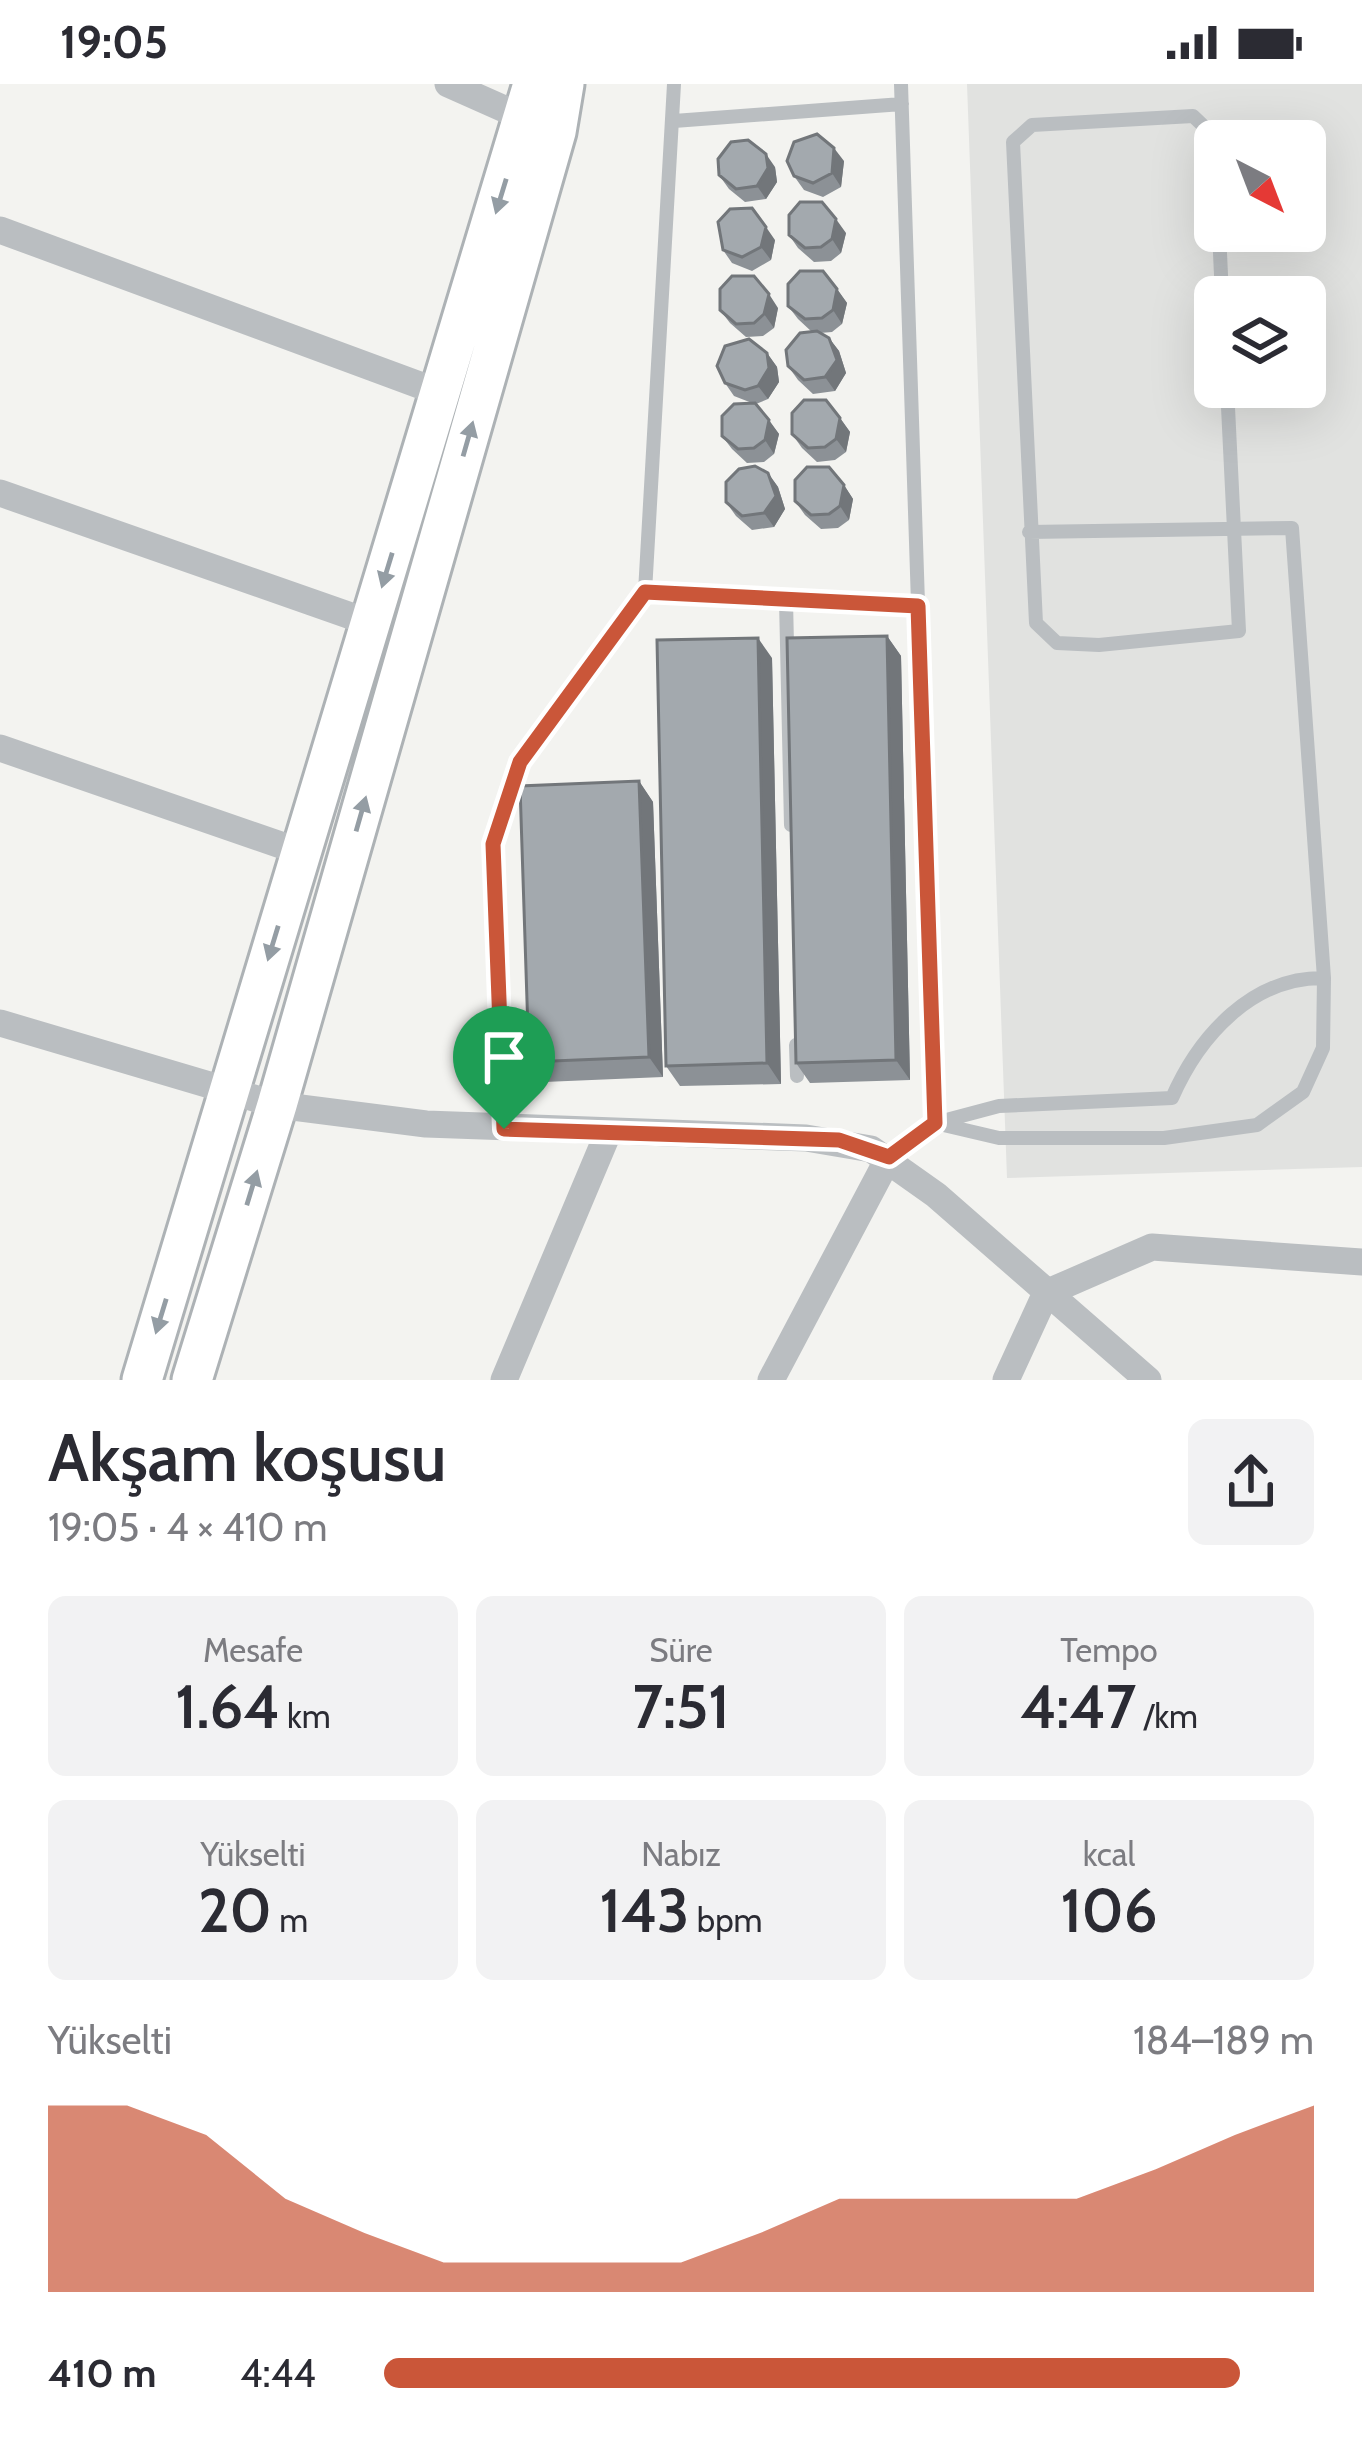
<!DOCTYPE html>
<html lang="tr">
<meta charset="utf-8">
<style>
body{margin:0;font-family:Cabin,sans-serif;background:#f2f2f3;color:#2b2b33;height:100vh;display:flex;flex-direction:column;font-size:45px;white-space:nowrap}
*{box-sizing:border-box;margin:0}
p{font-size:39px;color:#7c7c81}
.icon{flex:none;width:66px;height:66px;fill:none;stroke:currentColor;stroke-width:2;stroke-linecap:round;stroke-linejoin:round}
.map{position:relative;height:1296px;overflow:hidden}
.drawer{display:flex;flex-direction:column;background:#fff;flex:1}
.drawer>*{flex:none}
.needle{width:78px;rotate:138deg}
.controls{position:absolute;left:1194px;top:36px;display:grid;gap:24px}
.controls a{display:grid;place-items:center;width:132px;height:132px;border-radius:18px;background:#fff;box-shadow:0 12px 48px #0002;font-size:60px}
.pin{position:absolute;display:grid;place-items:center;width:102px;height:102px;color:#fff;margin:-123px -51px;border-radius:50% 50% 50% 0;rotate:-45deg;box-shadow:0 0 12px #0007}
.pin .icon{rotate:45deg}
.round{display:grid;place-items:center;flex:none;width:126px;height:126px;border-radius:18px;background:#f2f2f3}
.summary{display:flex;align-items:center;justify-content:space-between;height:204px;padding:0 48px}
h1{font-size:66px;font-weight:600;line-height:90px}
.stats{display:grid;grid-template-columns:repeat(3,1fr);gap:18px;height:204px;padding:12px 48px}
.stats div{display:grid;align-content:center;border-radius:18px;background:#f2f2f3;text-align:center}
.stats b{font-size:60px;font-weight:600}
.stats small{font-size:33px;font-weight:400}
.stats p{font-size:33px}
.chart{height:336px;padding:24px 48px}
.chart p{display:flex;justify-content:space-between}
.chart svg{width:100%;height:216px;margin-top:12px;fill:#ca5639;opacity:.7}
ul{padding:0 48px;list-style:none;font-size:39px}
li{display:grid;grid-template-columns:192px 144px 1fr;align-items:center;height:90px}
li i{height:30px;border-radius:15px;background:#ca5639}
.status{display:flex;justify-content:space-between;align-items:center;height:84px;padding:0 60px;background:#fff;direction:ltr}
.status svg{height:33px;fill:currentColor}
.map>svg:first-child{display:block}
</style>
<div class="status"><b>19:05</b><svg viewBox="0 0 49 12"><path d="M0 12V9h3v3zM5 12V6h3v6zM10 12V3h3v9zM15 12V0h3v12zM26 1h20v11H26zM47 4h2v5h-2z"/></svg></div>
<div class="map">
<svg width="1362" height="1296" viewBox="0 0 1362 1296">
<rect width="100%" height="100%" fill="#f3f3f0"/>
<!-- built -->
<path fill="#e1e2e0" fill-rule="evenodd" d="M967 0H1362V1083L1007 1094ZM1215 57H1305V147H1215ZM1215 213H1305V303H1215Z"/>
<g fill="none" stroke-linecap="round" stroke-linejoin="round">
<defs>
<path id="secondary" d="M142 1296 533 0
M192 1296 277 1021 556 48 564 0"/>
</defs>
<!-- secondary casing -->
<use href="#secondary" stroke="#adb2b5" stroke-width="45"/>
<!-- service -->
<path stroke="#babec1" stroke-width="14" d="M901 0 935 1039 999 1054H1164L1257 1041 1303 1008 1323 964 1324 894 1292 444 1029 448
M674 37 902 20
M1215 62V53L1193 32 1032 41 1013 58 1036 539 1057 559 1099 561 1239 547 1227 303
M1219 147 1222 213
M645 508 918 522
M786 516 791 741
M796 961 797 992
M504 1045 493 759 520 678 645 508 674 0
M889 1073 935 1039 999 1022 1172 1014C1199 952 1252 893 1324 894"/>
<!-- minor -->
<path stroke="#babec1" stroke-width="27" d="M448 0 536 39
M0 146 441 309
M0 409 371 539
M0 664 301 768
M0 939 277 1021 426 1040 806 1054 871 1065 936 1111 1148 1296
M504 1296 608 1049
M771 1296 889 1073
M1006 1296 1046 1209 1152 1163 1362 1178"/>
<!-- secondary -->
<use href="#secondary" stroke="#fff" stroke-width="39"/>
</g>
<!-- wall -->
<path fill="#8c9196" d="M844 77 841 103 823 113 804 106 794 92Z
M775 83 777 98 766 115 745 118 729 105 719 91Z
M846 149 841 169 831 177 814 178 798 164 789 151Z
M775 156 771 176 752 187 732 179 723 166Z
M837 205 847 219 842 240 832 248 820 249 829 254 839 267 846 289 835 307 813 310 798 296 788 282 812 248 798 235 788 222Z
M778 224 774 244 763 252 746 253 730 239 720 226Z
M767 269 777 283 779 298 768 315 756 320 779 350 774 370 764 378 747 379 732 365 722 352 752 319 734 312 725 299Z
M840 334 850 348 846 368 835 376 817 378 802 364 792 350Z
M768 389 778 403 785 425 774 443 752 446 736 432 726 418Z
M844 401 853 415 849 436 838 444 821 445 805 431 795 417Z
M887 552 901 572 910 996 810 999 796 979Z
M772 574 781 1000 680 1002 666 982Z
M639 697 653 718 663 993 544 998 529 978Z"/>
<!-- shaded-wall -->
<path fill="#72767a" d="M834 64 844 77 841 103 832 89Z
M766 70 775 83 777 98 766 115 757 102Z
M836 135 846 149 841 169 832 155Z
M766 143 775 156 771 176 761 163Z
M837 205 847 219 842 240 833 226Z
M769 210 778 224 774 244 764 230Z
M829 254 839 267 846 289 835 307 825 293Z
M767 269 777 283 779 298 768 315 758 302Z
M840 334 850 348 846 368 836 355Z
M769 336 779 350 774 370 765 356Z
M768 389 778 403 785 425 774 443 764 429Z
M844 401 853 415 849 436 840 422Z
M887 552 901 572 910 996 896 976Z
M758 554 772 574 781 1000 767 979Z
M639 697 653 718 663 993 649 973Z"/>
<!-- building -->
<path fill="#a3a9ae" stroke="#72767a" stroke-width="3" d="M817 50 834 64 832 89 813 99 794 92 787 77 794 58Z
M748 56 766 70 768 84 757 102 736 105 719 91 718 75 731 58Z
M800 118H822L836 135 832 155 821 163 805 164 789 151V131Z
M752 124 766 143 761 163 742 173 723 166 718 138 730 125Z
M800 187H823L837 205 833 226 822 234 805 235 788 222V200Z
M732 192H754L769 210 764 230 754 239 736 240 720 226V205Z
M817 247 829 254 837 276 825 293 804 296 788 282 786 266 800 249Z
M749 255 767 269 769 284 758 302 745 306 725 299 717 282 725 262Z
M804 316H826L840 334 836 355 825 363 808 364 792 350V329Z
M755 319 769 336 765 356 754 364 738 365 722 352V332L734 320Z
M755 382 768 389 776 412 764 429 742 432 726 418V398L739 385Z
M807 383H829L844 401 840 422 829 430 811 431 795 417V396Z
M887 552 896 976 796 979 787 554Z
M758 554 767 979 666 982 657 556Z
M639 697 649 973 529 978 520 702Z"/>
<!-- one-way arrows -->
<defs><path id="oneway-solid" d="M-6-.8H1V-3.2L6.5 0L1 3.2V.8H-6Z" transform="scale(3)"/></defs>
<g fill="#949da4">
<use href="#oneway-solid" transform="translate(501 112) rotate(107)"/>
<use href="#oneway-solid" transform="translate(468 355) rotate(-74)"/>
<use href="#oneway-solid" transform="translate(387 486) rotate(107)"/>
<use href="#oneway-solid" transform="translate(361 730) rotate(-74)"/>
<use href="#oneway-solid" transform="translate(273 859) rotate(107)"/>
<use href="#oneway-solid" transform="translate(252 1104) rotate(-73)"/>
<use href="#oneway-solid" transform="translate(161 1232) rotate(107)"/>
</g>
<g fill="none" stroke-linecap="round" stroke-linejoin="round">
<defs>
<path id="route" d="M645 508 918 522 935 1039 889 1073 839 1056 504 1045 493 760 520 678Z"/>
</defs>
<!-- route casing -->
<use href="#route" stroke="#fff" stroke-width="24"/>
<!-- route -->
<use href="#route" stroke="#ca5639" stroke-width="15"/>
</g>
</svg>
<div class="controls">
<a><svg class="needle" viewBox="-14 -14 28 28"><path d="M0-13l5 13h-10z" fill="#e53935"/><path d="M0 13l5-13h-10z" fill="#7c7c81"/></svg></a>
<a><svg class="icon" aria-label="layers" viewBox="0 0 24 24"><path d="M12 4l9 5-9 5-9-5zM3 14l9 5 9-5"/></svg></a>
</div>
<div class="pin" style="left:504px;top:1045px;background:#1e9e55"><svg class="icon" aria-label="arrive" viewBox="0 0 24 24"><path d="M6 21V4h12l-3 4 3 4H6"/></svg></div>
</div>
<section class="drawer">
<div class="summary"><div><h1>Akşam koşusu</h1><p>19:05 · 4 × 410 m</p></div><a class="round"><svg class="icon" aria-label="share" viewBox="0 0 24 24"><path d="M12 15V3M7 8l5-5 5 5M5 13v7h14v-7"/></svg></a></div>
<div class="stats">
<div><p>Mesafe</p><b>1.64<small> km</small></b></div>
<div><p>Süre</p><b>7:51</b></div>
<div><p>Tempo</p><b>4:47<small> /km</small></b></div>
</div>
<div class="stats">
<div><p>Yükselti</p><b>20<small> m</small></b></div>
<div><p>Nabız</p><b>143<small> bpm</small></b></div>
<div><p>kcal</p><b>106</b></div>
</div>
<div class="chart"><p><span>Yükselti</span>184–189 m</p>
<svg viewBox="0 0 160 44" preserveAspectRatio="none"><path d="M0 44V6L10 6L20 12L30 25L40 32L50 38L60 38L70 38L80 38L90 32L100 25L110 25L120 25L130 25L140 19L150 12L160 6V44z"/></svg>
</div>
<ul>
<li><b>410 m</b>4:44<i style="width:92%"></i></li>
</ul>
</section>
